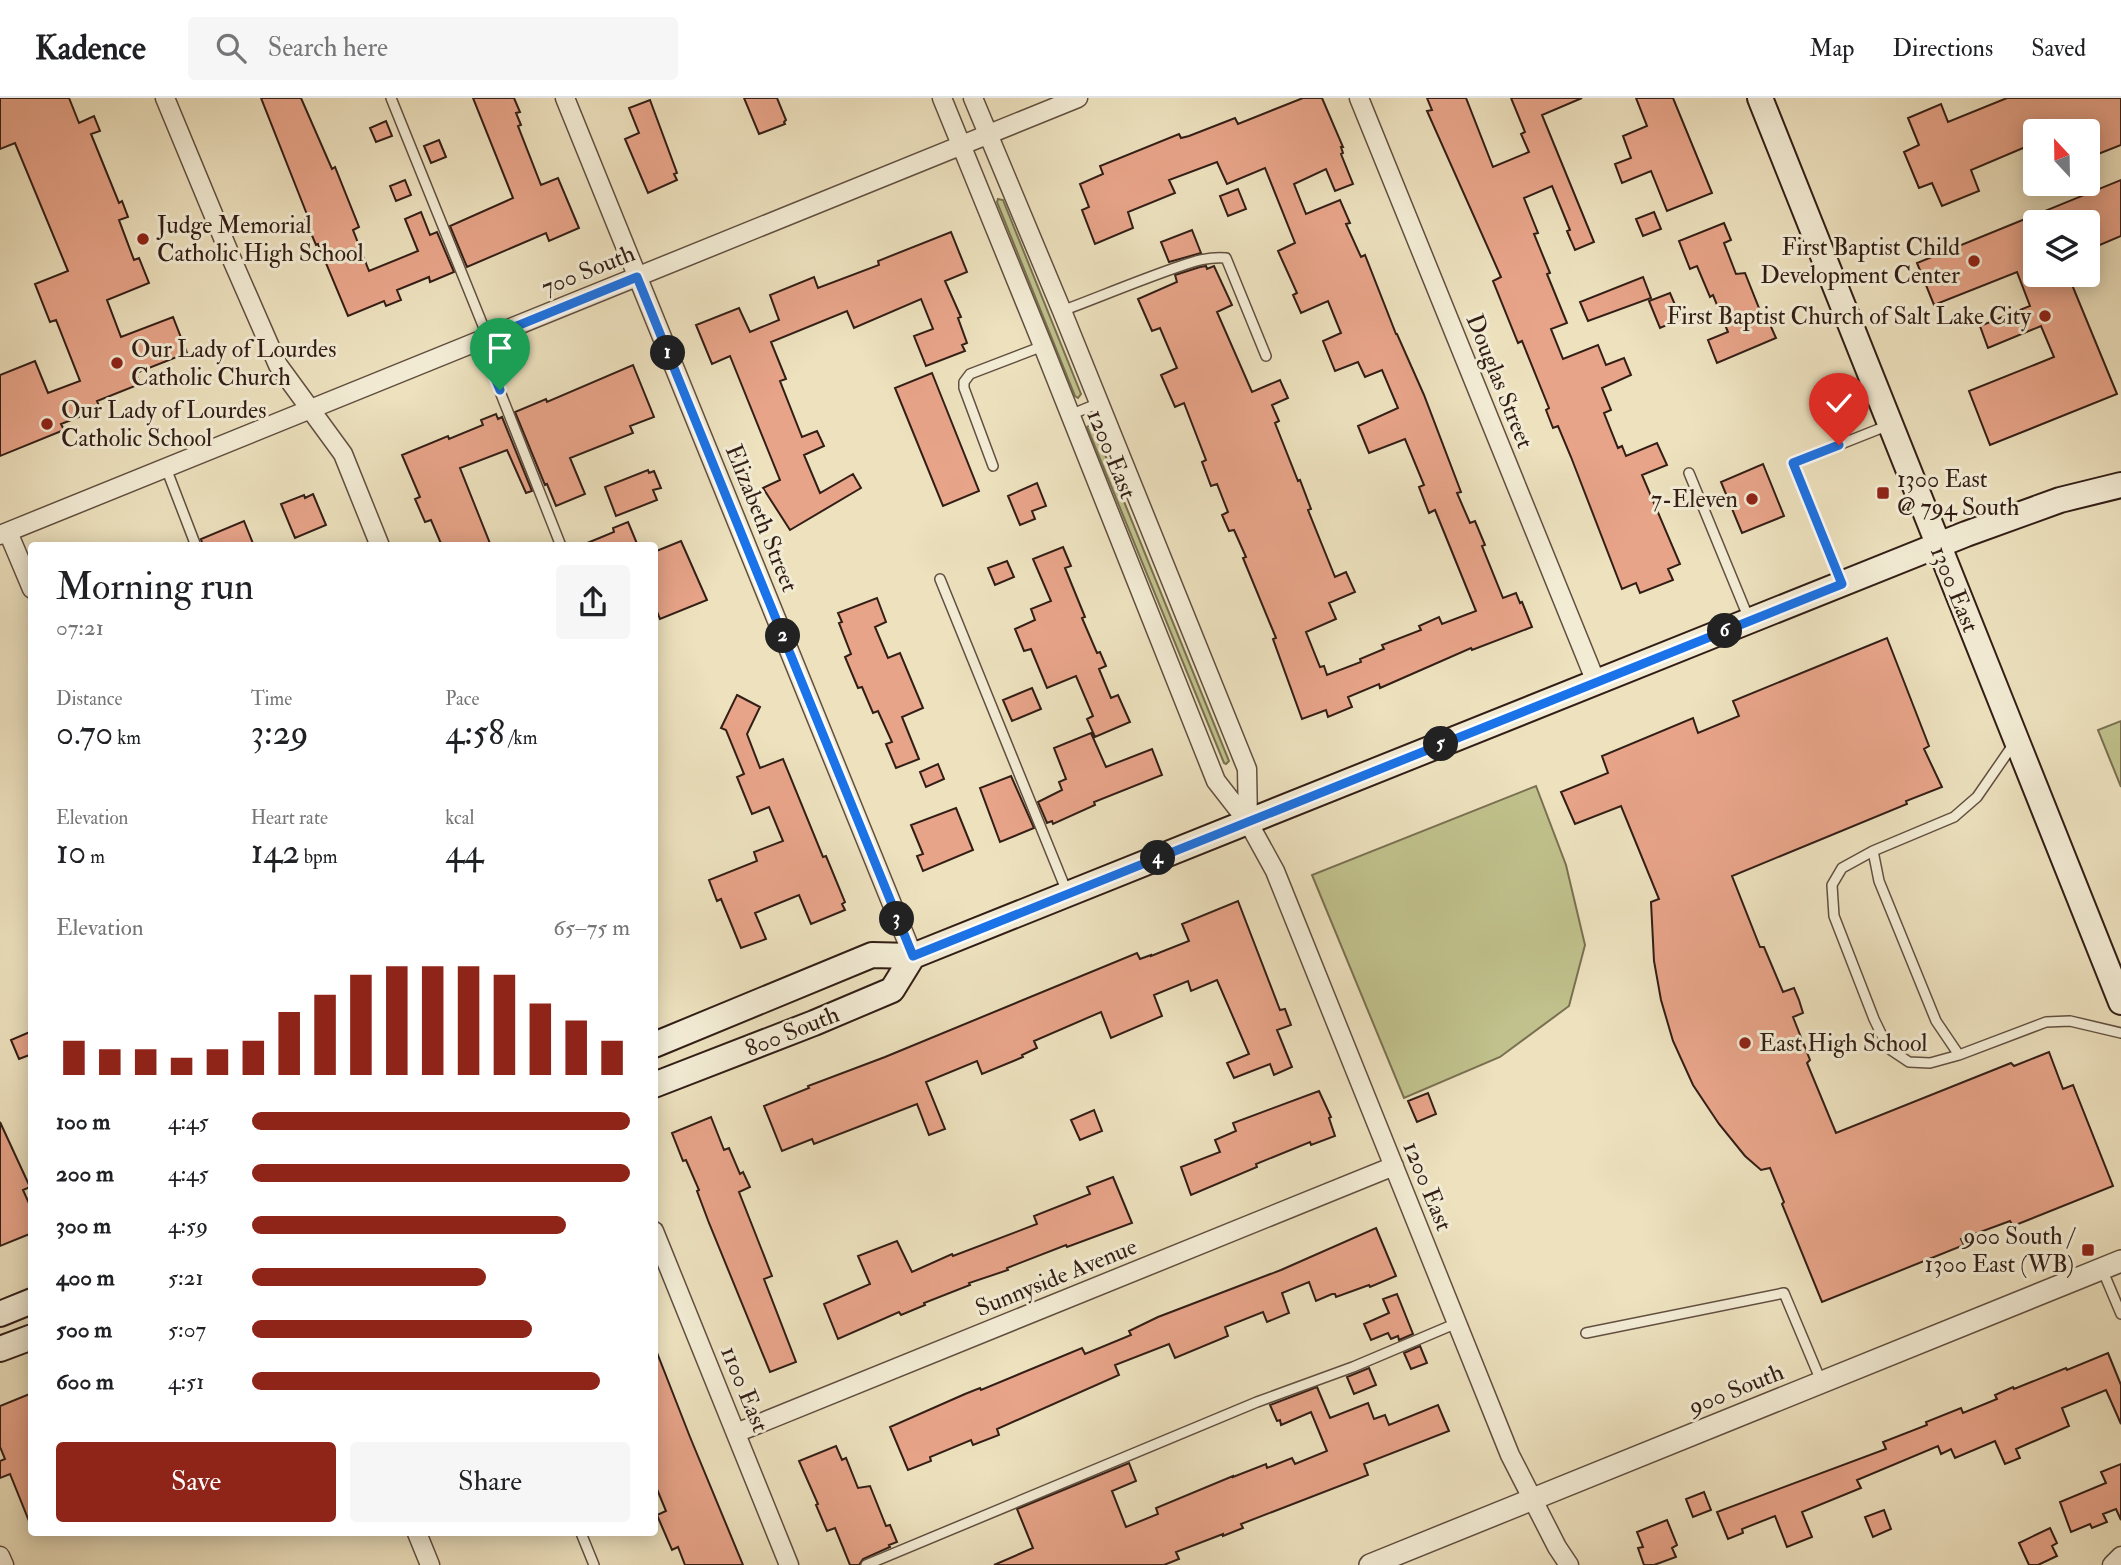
<!DOCTYPE html>
<meta charset="utf-8">
<style>
body{margin:0;font-family:"IM FELL Double Pica",serif;background:#f6f6f6;color:#202124;height:100vh;display:flex;flex-direction:column;font-size:26px;white-space:nowrap}
*{box-sizing:border-box;margin:0}
p{font-size:23px;color:#757577}
.icon{flex:none;width:38px;height:38px;fill:none;stroke:currentColor;stroke-width:2;stroke-linecap:round;stroke-linejoin:round}
.map{position:relative;flex:1;overflow:hidden}
.details{position:absolute;left:28px;top:444px;width:630px;height:994px;display:flex;flex-direction:column;background:#fff;border-radius:7px;box-shadow:0 4px 18px #0003}
.details>*{flex:none}
.needle{width:46px;rotate:338deg}
.buttons{position:absolute;left:2023px;top:21px;display:grid;gap:14px}
.buttons a{display:grid;place-items:center;width:77px;height:77px;border-radius:7px;background:#fff;box-shadow:0 4px 18px #0003;font-size:35px}
.pin{position:absolute;display:grid;place-items:center;width:60px;height:60px;color:#fff;margin:-72px -30px;border-radius:50% 50% 50% 0;rotate:-45deg;box-shadow:0 0 7px #0007}
.pin .icon{rotate:45deg}
.km{position:absolute;width:35px;height:35px;margin:-18px;border-radius:50%;background:#222;color:#fff;font-size:19px;line-height:35px;text-align:center}
.round{display:grid;place-items:center;flex:none;width:74px;height:74px;border-radius:7px;background:#f6f6f6}
.summary{display:flex;align-items:center;justify-content:space-between;height:119px;padding:0 28px}
h1{font-size:38px;font-weight:600;line-height:52px}
.figures{display:grid;grid-template-columns:repeat(3,1fr);gap:10px;height:119px;padding:7px 28px}
.figures div{display:grid;align-content:center}
.figures b{font-size:35px;font-weight:600}
.figures small{font-size:19px;font-weight:400}
.figures p{font-size:19px}
.chart{height:196px;padding:14px 28px}
.chart p{display:flex;justify-content:space-between}
.chart svg{width:100%;height:126px;margin-top:7px;stroke:#8f2418;stroke-width:6}
.button{display:flex;gap:14px;margin-top:auto;padding:14px 28px}
.button a{flex:1;height:80px;border-radius:7px;background:#8f2418;color:#fff;font-size:28px;font-weight:600;line-height:80px;text-align:center}
.button a+a{background:#f6f6f6;color:#202124}
ul{padding:0 28px;list-style:none;font-size:23px}
li{display:grid;grid-template-columns:112px 84px 1fr;align-items:center;height:52px}
li i{height:18px;border-radius:9px;background:#8f2418}
header{display:flex;align-items:center;gap:42px;box-sizing:border-box;height:98px;padding:0 35px;background:#fff;border-bottom:2px solid #e0e0e0}
header strong{font-size:33px}
nav{display:flex;gap:38px;margin-inline-start:auto;font-size:24px}
.search{width:490px;height:63px;background:#f6f6f6;display:flex;align-items:center;gap:18px;box-sizing:border-box;padding:0 24px;border-radius:7px;color:#757577;font-size:26px}
.map>svg:first-child{display:block}
</style>
<header>
<strong>Kadence</strong>
<div class="search"><svg class="icon" aria-label="search" viewBox="0 0 24 24"><circle cx="10" cy="10" r="6"/><path d="M15 15l6 6"/></svg>Search here</div>
<nav><a>Map</a><a>Directions</a><a>Saved</a></nav>
</header>
<div class="map">
<svg width="2121" height="1467" viewBox="0 0 2121 1467">
<rect width="100%" height="100%" fill="#ede1be"/>
<filter id="stains"><feTurbulence type="fractalNoise" baseFrequency=".00286" numOctaves="4"/><feColorMatrix values="0 0 0 0 .2 0 0 0 0 .09 0 0 0 0 .02 0 0 0 .5 -.17"/></filter>
<radialGradient id="worn" r=".72"><stop offset=".6" stop-color="#630" stop-opacity="0"/><stop offset="1" stop-color="#630" stop-opacity=".3"/></radialGradient>
<!-- green -->
<path fill="#c0c18c" stroke="#797051" stroke-width="2" d="M998 101 1003 102 1081 296 1078 300 1075 298 997 104Z
M1091 326 1093 327 1229 663 1226 666 1224 665 1087 329Z
M2121 623V689L2098 632Z
M1536 688 1566 767 1585 847 1569 908 1500 959 1404 1000 1312 777Z"/>
<!-- building -->
<path fill="#e8a489" stroke="#321e16" stroke-width="2" d="M0 0H69L79 25 94 18 100 33 91 36 119 105 122 103 128 119 119 122 134 162 139 160 149 185 107 202 121 239 173 219 187 255 136 275 140 286 97 303 99 308 88 313 89 315 61 326 64 332 0 358V277L35 263 48 295 80 283 56 222 50 224 35 186 68 173 15 45 0 51Z
M261 0H301L332 71 335 69 359 129 353 132 369 173 418 153 405 121 421 114 430 137 437 134 454 174 430 184 429 179 397 192 401 202 386 208 384 203 348 218 318 146 316 147 305 121 308 119Z
M473 0H514L520 14 516 15 521 27 518 28 541 87 558 80 579 130 549 143 546 135 467 169 450 128 513 100Z
M744 0H777L786 22 784 24 785 26 759 36Z
M1303 0H1322L1343 49H1341L1343 55 1341 56 1353 86 1335 93 1326 71 1294 86 1306 116 1340 102 1350 125 1346 126 1361 159 1365 157 1396 236H1397L1424 297 1461 394 1457 395 1470 425 1475 423 1485 447 1482 448 1503 500 1516 495 1520 505 1522 504 1532 529 1472 552 1471 550 1380 590 1379 586 1348 599 1352 609 1328 619 1326 612 1302 621 1273 541 1276 540 1243 460 1246 459 1234 432 1229 433 1222 417 1228 414 1217 386 1211 388 1202 364 1206 362 1184 305 1175 309 1161 277 1177 270 1160 230 1152 233 1138 201 1177 184 1175 177 1200 169 1206 168 1207 171 1214 168 1232 207 1217 214 1252 294 1280 282 1288 300 1272 307 1279 323 1275 325 1298 383 1300 382 1311 411 1308 412 1335 479 1346 474 1355 494 1329 505 1336 521 1306 534 1320 569 1324 568 1327 577 1361 564 1360 561 1384 551 1382 547 1421 532 1419 528 1439 519 1442 526 1476 513 1435 412 1429 415 1419 389 1424 387 1405 341 1369 355 1358 328 1398 310 1382 272 1365 279 1358 264 1335 273 1323 243 1341 235 1328 203 1301 215 1293 197 1297 195 1278 153 1295 145 1265 70 1227 86 1217 64 1169 82 1175 95 1128 114 1133 130 1095 146 1082 112 1089 109 1080 86 1103 76 1100 68 1179 36 1181 40 1189 38 1235 20 1238 26Z
M1427 0H1466L1493 69 1529 54 1521 36 1525 34 1511 0H1582L1542 17 1594 144 1575 152 1567 133 1570 132 1552 88 1524 100 1538 135 1534 136 1550 175 1547 176 1567 225 1551 231 1563 261 1598 247 1606 267 1624 260 1631 277 1602 290 1611 312 1604 315 1618 350 1622 348 1626 358 1657 345 1667 367 1642 377 1680 466 1668 471 1673 482 1640 495 1636 485 1622 491 1571 359 1558 328 1553 330 1546 312 1549 310 1522 243 1518 245 1493 183 1501 179 1427 13 1432 12Z
M1636 0H1673L1712 95 1667 113 1651 73 1622 85 1615 66 1631 60 1623 38 1647 28Z
M2007 0H2121V47L2088 60V33H2078L2076 28 2064 33H2035V45L1971 72 1979 93 1942 108 1932 85 1919 90 1904 54 1919 47 1908 20 1941 6 1948 24Z
M650 2 677 75 674 76 677 82 648 95 625 41 639 35 629 10Z
M386 23 392 38 376 44 370 30Z
M439 42 446 59 431 65 424 48Z
M405 82 411 97 396 103 390 88Z
M2121 82V138L2088 152V124H2035V177H2068L2117 296 1990 347 1969 293 2054 259 2041 228 1988 250 1980 228 2030 208 2017 174 1934 207 1917 165Z
M1238 91 1246 111 1228 118 1220 98Z
M1654 114 1661 131 1643 138 1636 121Z
M1724 125 1731 142 1724 145 1736 176 1745 175 1763 220 1765 219 1766 223 1768 222 1776 240 1717 265 1708 242 1728 234 1713 197 1710 199 1697 168 1690 171 1679 143Z
M1192 132 1201 155 1169 164 1161 144Z
M951 134 967 174 945 183 961 219 958 220 967 245 962 247 965 253 926 268 914 238 933 231 921 201 854 230 847 213 771 244 786 281 780 283 802 339 817 333 824 348 804 357 820 395 853 376 861 390 790 432 763 390 780 382 730 258 712 266 696 227 739 210 750 234 779 222 770 197 814 179 818 190 879 167 878 163Z
M1643 179 1651 200 1588 223 1580 204Z
M1670 195 1681 221 1660 230 1649 203Z
M633 267 654 319 630 328 633 335 570 360 585 396 556 408 547 386 545 387 515 314 546 301 547 304Z
M932 275 979 393 943 408 895 290Z
M496 316 498 321 502 319 532 393 526 395 507 352 460 370 491 448H442L431 422 425 424 415 401 420 399 402 357 448 338 449 341 483 327 481 322Z
M1763 366 1784 418 1742 435 1721 384Z
M648 372 649 375 654 373 661 390 653 392 657 402 616 418 605 389Z
M1037 385 1046 408 1032 413 1035 421 1020 427 1008 398Z
M313 396 326 427 295 440 281 406 304 397 305 400Z
M244 423 254 448H203L201 441Z
M628 424 638 448H580L614 434 613 430Z
M681 443 707 502 660 521 654 506V454Z
M1063 449 1071 468 1065 470 1085 519 1082 520 1097 555 1100 554 1106 568 1099 571 1111 600 1118 597 1130 624 1095 639 1087 621 1093 618 1076 578 1047 590 1031 551 1024 553 1015 531 1035 522 1031 511 1051 503 1033 461Z
M1007 463 1014 479 995 487 988 470Z
M877 500 886 524 875 529 888 560 900 555 923 610 902 619 919 661 896 670 886 646 892 644 878 613 873 615 862 589 858 590 845 559 851 556 839 525 842 524 838 515Z
M1887 540 1929 648 1924 651 1942 689 1906 703 1907 706 1732 778 1760 849H1764L1783 894 1794 890 1799 902 1803 915 1793 919 1810 962 1807 965 1836 1035 2011 965 2014 968 2049 954 2063 991 2073 987 2113 1088 2013 1128 2010 1123 1961 1141 1964 1147 1822 1204 1782 1106 1784 1104 1770 1070 1761 1072 1745 1058 1719 1026 1693 987 1673 943 1661 902 1654 863 1651 804 1659 801 1621 708 1575 726 1561 694 1608 675 1602 658 1693 620 1698 635 1739 618 1733 603Z
M1032 590 1041 611 1012 623 1003 602Z
M737 597 760 609 747 636 760 670 783 661 823 759 826 758 845 804 842 806 845 812 811 826 799 797 755 815 766 841 741 850 721 801 717 803 709 782 757 763 754 754 783 743 769 709 752 716 737 679 744 676 726 632 721 630Z
M1091 635 1106 669 1152 651 1162 677 1094 704 1095 707 1053 726 1052 723 1047 725 1038 704 1062 692 1059 684 1066 681 1054 650Z
M938 666 944 681 926 689 920 674Z
M1011 678 1034 730 1000 744 980 690Z
M956 710 973 752 923 773 917 758 923 756 911 727Z
M1238 803 1280 912 1285 911 1291 927 1277 932 1292 969 1274 977 1270 966 1234 980 1227 965 1249 956 1217 882 1191 893 1188 883 1154 897 1162 918 1111 940 1101 914 1034 943 1037 950 1022 957 1023 959 982 976 977 963 926 984 945 1031 929 1037 917 1006 814 1046 812 1041 782 1053 764 1008 809 990 808 988 885 959 1137 855 1140 861 1151 857V858L1189 843 1182 826Z
M32 933V956L19 961 11 942Z
M1319 993 1331 1019 1329 1020 1335 1038 1311 1047 1310 1044 1256 1066 1257 1069 1191 1097 1181 1069 1220 1054 1215 1042 1236 1033 1233 1025Z
M1428 995 1436 1016 1417 1024 1408 1003Z
M1094 1012 1102 1033 1080 1042 1071 1022Z
M711 1019 724 1052 729 1050 740 1076 743 1074 750 1089 739 1094 772 1178 764 1181 796 1264 770 1274 709 1125 697 1093 699 1092 686 1062 683 1063 672 1035Z
M0 1024 30 1089 23 1092 32 1112V1135L0 1148Z
M1113 1079 1132 1125 1067 1149 1066 1147 1007 1170 1008 1172 969 1185 970 1187 924 1205 925 1207 901 1217 899 1214 838 1241 824 1206 870 1186 858 1158 897 1143 912 1174 952 1156 953 1158 1037 1126 1034 1118 1090 1096 1087 1089Z
M1376 1130 1396 1178 1370 1189 1369 1187 1336 1199 1335 1196H1332L1316 1203 1309 1184 1282 1195 1289 1215 1267 1224 1263 1214 1225 1229 1228 1238 1175 1260 1169 1246 1115 1267 1119 1277 997 1331 999 1337 973 1347 971 1342 930 1359 931 1363 908 1372 890 1329 965 1296 980 1290 981 1292 1082 1250 1085 1256 1131 1237 1129 1233 1158 1219 1281 1172Z
M1397 1196 1413 1236 1399 1242 1398 1238 1391 1241 1388 1235 1371 1242 1364 1226 1389 1215 1383 1201Z
M654 1247 690 1339 743 1467H685L678 1449 672 1452 657 1417 666 1413 654 1384Z
M1420 1248 1427 1265 1411 1271 1404 1255Z
M2108 1255 2121 1287V1326L2106 1292 2062 1310 2069 1328 2016 1351 2020 1360 2005 1366 1995 1343 1955 1360 1951 1351 1941 1356 1938 1348 1857 1382 1861 1390 1802 1414 1812 1439 1787 1449 1775 1418 1742 1431 1743 1435 1728 1441 1717 1414 1886 1351 1883 1344 1927 1327 1926 1324 1961 1310 1963 1315 1997 1301 1995 1297 2013 1289 2014 1291 2066 1270 2067 1272Z
M1369 1270 1376 1287 1354 1296 1347 1279Z
M1317 1289 1330 1320 1368 1305 1374 1321 1385 1317 1389 1327 1438 1307 1449 1333 1364 1366 1368 1377 1241 1426 1243 1430 1223 1438V1436L1176 1454 1179 1461 1164 1467H994L1033 1450 1017 1411 1129 1365 1136 1383 1112 1393 1126 1429 1158 1416 1156 1410 1233 1378V1379L1266 1366 1267 1370 1292 1360 1295 1366 1327 1353 1311 1314 1281 1327 1280 1322 1277 1323 1270 1307Z
M32 1295V1428H31L10 1376 0 1380V1363L5 1361 0 1349V1308Z
M836 1348 842 1362 846 1360 858 1390 870 1388 886 1428 890 1427 897 1444 889 1447 890 1449 863 1461 859 1467H850L835 1430 827 1433 816 1407 818 1406 799 1363Z
M2121 1366V1422L2116 1411 2103 1416 2107 1424 2092 1430 2090 1426 2071 1434 2060 1404 2106 1385 2101 1374Z
M1704 1394 1711 1412 1693 1419 1686 1401Z
M1884 1412 1891 1431 1873 1439 1865 1419Z
M1667 1422 1677 1447 1672 1450 1676 1459 1654 1467H1644L1638 1450 1643 1449 1637 1434Z
M2050 1430 2057 1445 2052 1448 2057 1458 2038 1467H2029L2019 1445Z"/>
<g fill="none" stroke-linecap="round" stroke-linejoin="round">
<defs>
<path id="service" d="M391 0 488 240
M1062 213C1099 199 1135 184 1172 171 1190 165 1207 158 1226 160L1266 258
M480 243 561 448
M1070 317 1099 305
M993 368 964 290V284L970 276 1043 248
M166 370 196 448
M1689 375 1749 521
M940 481 1067 794
M1841 483 1793 365 1889 327
M2015 644 1977 699 1954 719 1873 753 1879 783 1936 923 1959 957 2046 924 2070 923 2121 935
M1873 753 1842 770 1832 787 1834 818 1874 921 1888 950 1909 964 1930 965 1959 957
M2102 1171 2121 1216
M1586 1235 1784 1195 1821 1283
M581 1435 594 1467
M866 1467 1257 1304 1353 1269 1457 1225"/>
<path id="minor" d="M165 0 233 164 278 267 343 356 380 448
M565 0 913 858
M942 0 1043 248 1216 683 1248 724 1275 773 1510 1357 1557 1449 1569 1467
M973 0 1062 213 1247 671 1248 724
M1359 0 1596 584
M8 434 32 491
M0 437 1078 0
M654 1133 789 1467
M736 1335 1394 1068
M417 1435 430 1467
M0 1458 4 1467
M2112 1467 2121 1458"/>
<path id="tertiary" d="M1370 1467 2121 1163"/>
<path id="secondary" d="M1760 0 2121 904
M654 947 872 857 913 858 1966 436 2060 402 2121 387
M654 987 814 925 892 892 913 858
M0 1216 32 1203
M0 1251 32 1239"/>
</defs>
<!-- service casing -->
<use href="#service" stroke="#614f40" stroke-width="12"/>
<!-- minor casing -->
<use href="#minor" stroke="#614f40" stroke-width="21"/>
<!-- tertiary casing -->
<use href="#tertiary" stroke="#614f40" stroke-width="24"/>
<!-- secondary casing -->
<use href="#secondary" stroke="#321e16" stroke-width="28"/>
<!-- service -->
<use href="#service" stroke="#f3ecd5" stroke-width="9"/>
<!-- minor -->
<use href="#minor" stroke="#f3ecd5" stroke-width="18"/>
<!-- tertiary -->
<use href="#tertiary" stroke="#f3ecd5" stroke-width="21"/>
<!-- secondary -->
<use href="#secondary" stroke="#f3ecd5" stroke-width="24"/>
</g>
<g fill="none" stroke-linecap="round" stroke-linejoin="round">
<defs>
<path id="route" d="M500 292 480 243 637 179 913 858 1842 486 1793 365 1839 347"/>
</defs>
<!-- route casing -->
<use href="#route" stroke="#fff" stroke-width="14"/>
<!-- route -->
<use href="#route" stroke="#1a73e8" stroke-width="9"/>
</g>
<!-- markers -->
<g fill="#8f2418" stroke="#f3ecd5" stroke-width="2.5">
<circle cx="143" cy="141" r="7"/>
<circle cx="1974" cy="163" r="7"/>
<circle cx="2045" cy="218" r="7"/>
<circle cx="117" cy="265" r="7"/>
<circle cx="47" cy="326" r="7"/>
<rect x="1876" y="388" width="14" height="14" rx="3.5"/>
<circle cx="1752" cy="401" r="7"/>
<circle cx="1745" cy="945" r="7"/>
<rect x="2081" y="1145" width="14" height="14" rx="3.5"/>
</g>
<g text-anchor="middle" stroke-width="6" stroke-linejoin="round" paint-order="stroke">
<!-- poi labels -->
<g font-size="24" fill="#321e16" stroke="#f3ecd5" text-anchor="start">
<text x="157" y="135">Judge Memorial<tspan x="157" dy="28">Catholic High School</tspan></text>
<text x="1960" y="157" text-anchor="end">First Baptist Child<tspan x="1960" dy="28">Development Center</tspan></text>
<text x="2031" y="226" text-anchor="end">First Baptist Church of Salt Lake City</text>
<text x="131" y="259">Our Lady of Lourdes<tspan x="131" dy="28">Catholic Church</tspan></text>
<text x="61" y="320">Our Lady of Lourdes<tspan x="61" dy="28">Catholic School</tspan></text>
<text x="1897" y="389">1300 East<tspan x="1897" dy="28">@ 794 South</tspan></text>
<text x="1738" y="409" text-anchor="end">7-Eleven</text>
<text x="1759" y="953">East High School</text>
<text x="2074" y="1146" text-anchor="end">900 South /<tspan x="2074" dy="28">1300 East (WB)</tspan></text>
</g>
<!-- street labels -->
<g font-size="24" fill="#321e16" stroke="#f3ecd5">
<text transform="translate(588 172) rotate(-22)" y="8">700 South</text>
<text transform="translate(1500 283) rotate(68)" y="8">Douglas Street</text>
<text transform="translate(1112 356) rotate(68)" y="8">1200 East</text>
<text transform="translate(762 420) rotate(68)" y="8">Elizabeth Street</text>
<text transform="translate(1955 491) rotate(68)" y="8">1300 East</text>
<text transform="translate(792 933) rotate(-22)" y="8">800 South</text>
<text transform="translate(1428 1088) rotate(68)" y="8">1200 East</text>
<text transform="translate(1056 1179) rotate(-22)" y="8">Sunnyside Avenue</text>
<text transform="translate(745 1291) rotate(68)" y="8">1100 East</text>
<text transform="translate(1736 1291) rotate(-22)" y="8">900 South</text>
</g>
</g>
<rect width="100%" height="100%" filter="url(#stains)"/>
<rect width="100%" height="100%" fill="url(#worn)"/>
</svg>
<div class="buttons">
<a><svg class="needle" viewBox="-14 -14 28 28"><path d="M0-13l5 13h-10z" fill="#e53935"/><path d="M0 13l5-13h-10z" fill="#757577"/></svg></a>
<a><svg class="icon" aria-label="layers" viewBox="0 0 24 24"><path d="M12 4l9 5-9 5-9-5zM3 14l9 5 9-5"/></svg></a>
</div>
<div class="pin" style="left:500px;top:292px;background:#1e9e55"><svg class="icon" aria-label="arrive" viewBox="0 0 24 24"><path d="M6 21V4h12l-3 4 3 4H6"/></svg></div>
<div class="pin" style="left:1839px;top:347px;background:#d93025"><svg class="icon" aria-label="check" viewBox="0 0 24 24"><path d="M5 12l5 5 9-10"/></svg></div>
<b class="km" style="left:668px;top:255px">1</b>
<b class="km" style="left:783px;top:538px">2</b>
<b class="km" style="left:897px;top:821px">3</b>
<b class="km" style="left:1158px;top:760px">4</b>
<b class="km" style="left:1441px;top:646px">5</b>
<b class="km" style="left:1725px;top:533px">6</b>
<section class="details">
<div class="summary"><div><h1>Morning run</h1><p>07:21</p></div><a class="round"><svg class="icon" aria-label="share" viewBox="0 0 24 24"><path d="M12 15V3M7 8l5-5 5 5M5 13v7h14v-7"/></svg></a></div>
<div class="figures">
<div><p>Distance</p><b>0.70<small> km</small></b></div>
<div><p>Time</p><b>3:29</b></div>
<div><p>Pace</p><b>4:58<small> /km</small></b></div>
</div>
<div class="figures">
<div><p>Elevation</p><b>10<small> m</small></b></div>
<div><p>Heart rate</p><b>142<small> bpm</small></b></div>
<div><p>kcal</p><b>44</b></div>
</div>
<div class="chart"><p><span>Elevation</span>65–75 m</p>
<svg viewBox="0 0 160 44" preserveAspectRatio="none"><path d="M5 44V32M15 44V35M25 44V35M35 44V38M45 44V35M55 44V32M65 44V22M75 44V16M85 44V9M95 44V6M105 44V6M115 44V6M125 44V9M135 44V19M145 44V25M155 44V32"/></svg>
</div>
<ul>
<li><b>100 m</b>4:45<i style="width:100%"></i></li>
<li><b>200 m</b>4:45<i style="width:100%"></i></li>
<li><b>300 m</b>4:59<i style="width:83%"></i></li>
<li><b>400 m</b>5:21<i style="width:62%"></i></li>
<li><b>500 m</b>5:07<i style="width:74%"></i></li>
<li><b>600 m</b>4:51<i style="width:92%"></i></li>
</ul>
<div class="button"><a>Save</a><a>Share</a></div>
</section>
</div>
